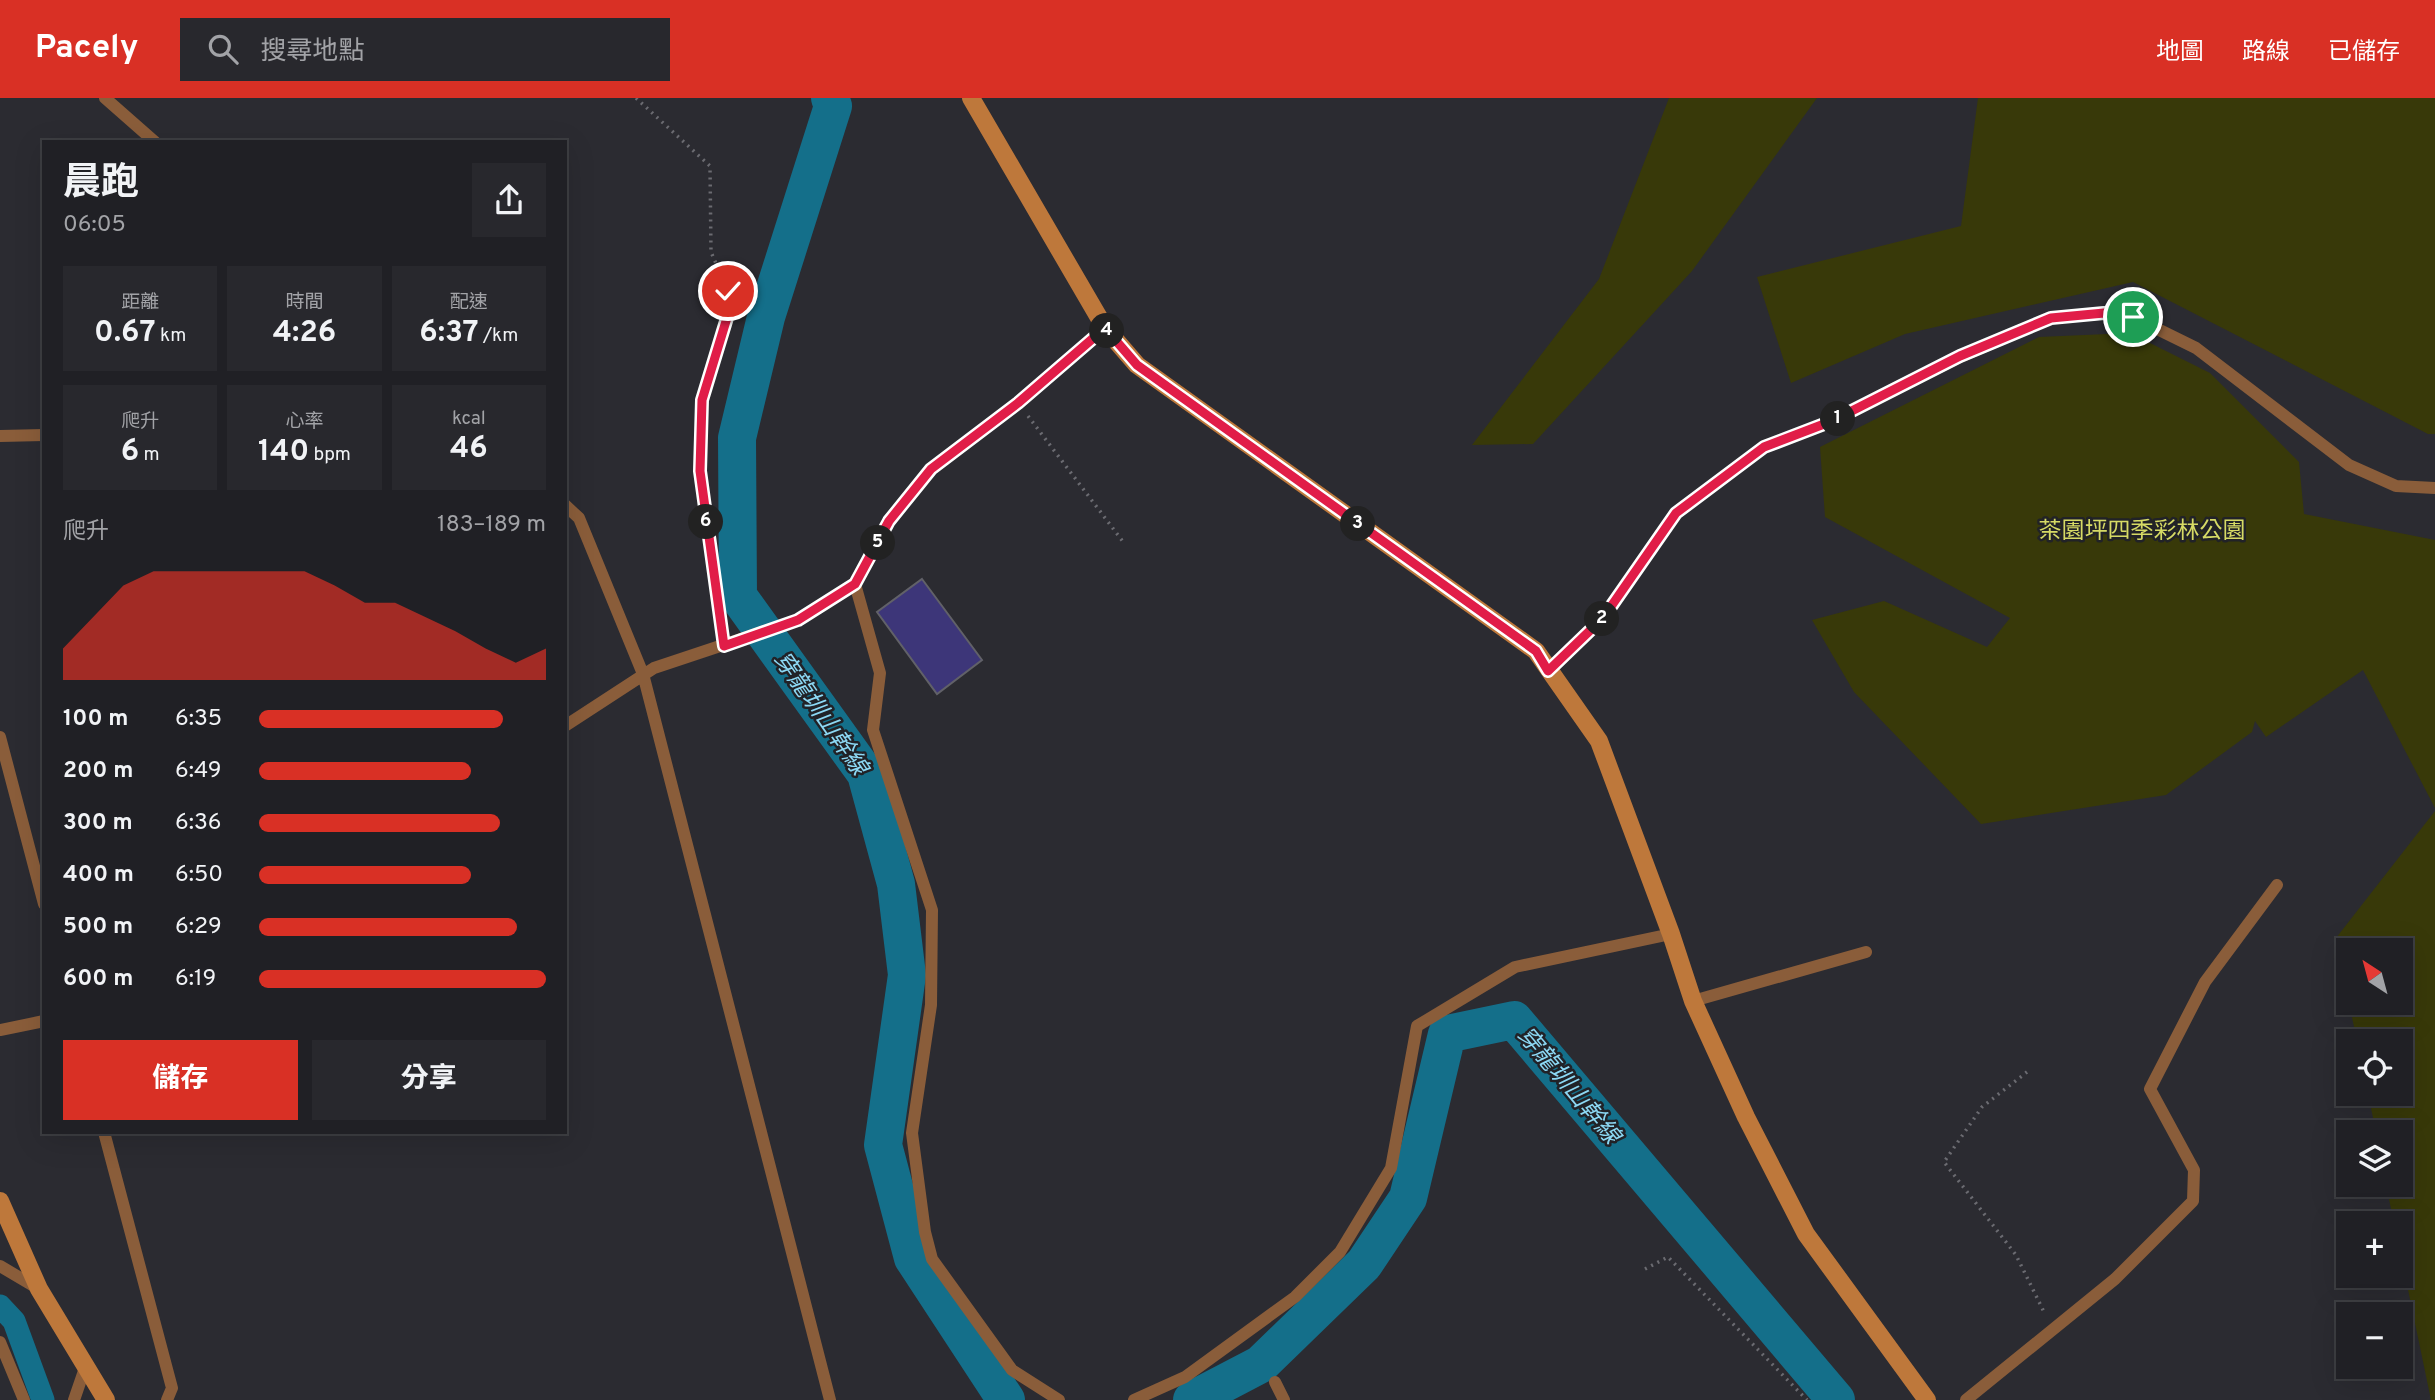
<!DOCTYPE html>
<html lang="zh-TW">
<meta charset="utf-8">
<style>
body{margin:0;font-family:Overpass,"Noto Sans TC",sans-serif;background:#28282d;color:#f1f3f6;height:100vh;display:flex;flex-direction:column;font-size:26px;white-space:nowrap}
*{box-sizing:border-box;margin:0}
p{font-size:23px;color:#a2a3a7}
.icon{flex:none;width:38px;height:38px;fill:none;stroke:currentColor;stroke-width:2;stroke-linecap:round;stroke-linejoin:round}
.map{position:relative;flex:1;overflow:hidden}
.drawer{position:absolute;left:42px;top:42px;width:525px;height:994px;display:flex;flex-direction:column;background:#202025;border-radius:0px;box-shadow:0 7px 28px #0002,0 0 0 2px #3d3e42}
.drawer>*{flex:none}
.needle{width:46px;rotate:324deg}
.buttons{position:absolute;left:2336px;top:840px;display:grid;gap:14px}
.buttons a{display:grid;place-items:center;width:77px;height:77px;border-radius:0px;background:#202025;box-shadow:0 7px 28px #0002,0 0 0 2px #3d3e42;font-size:35px}
.pin{position:absolute;display:grid;place-items:center;width:60px;height:60px;color:#fff;margin:-30px;border:4px solid #fff;border-radius:50%;box-shadow:0 2px 7px #0007}
.km{position:absolute;width:35px;height:35px;margin:-18px;border-radius:50%;background:#222;color:#fff;font-size:19px;line-height:35px;text-align:center}
.round{display:grid;place-items:center;flex:none;width:74px;height:74px;border-radius:0px;background:#28282d}
.summary{display:flex;align-items:center;justify-content:space-between;height:119px;padding:0 21px}
h1{font-size:38px;font-weight:700;line-height:52px}
.stats{display:grid;grid-template-columns:repeat(3,1fr);gap:10px;height:119px;padding:7px 21px}
.stats div{display:grid;align-content:center;border-radius:0px;background:#28282d;text-align:center}
.stats b{font-size:30px;font-weight:700}
.stats small{font-size:19px;font-weight:400}
.stats p{font-size:19px}
.chart{height:196px;padding:14px 21px}
.chart p{display:flex;justify-content:space-between}
.chart svg{width:100%;height:126px;margin-top:7px;fill:#d93025;opacity:.7}
.action{display:flex;gap:14px;margin-top:auto;padding:14px 21px}
.action a{flex:1;height:80px;border-radius:0px;background:#d93025;color:#fff;font-size:28px;font-weight:700;line-height:80px;text-align:center}
.action a+a{background:#28282d;color:#f1f3f6}
ul{padding:0 21px;list-style:none;font-size:23px}
li{display:grid;grid-template-columns:112px 84px 1fr;align-items:center;height:52px}
li i{height:18px;border-radius:9px;background:#d93025}
header{display:flex;align-items:center;gap:42px;box-sizing:border-box;height:98px;padding:0 35px;background:#d93025;color:#fff}
header strong{font-size:33px}
nav{display:flex;gap:38px;margin-inline-start:auto;font-size:24px}
.search{width:490px;height:63px;background:#28282d;display:flex;align-items:center;gap:18px;box-sizing:border-box;padding:0 24px;border-radius:0px;color:#a2a3a7;font-size:26px}
.map>svg:first-child{display:block}
</style>
<header>
<strong>Pacely</strong>
<div class="search"><svg class="icon" aria-label="search" viewBox="0 0 24 24"><circle cx="10" cy="10" r="6"/><path d="M15 15l6 6"/></svg>搜尋地點</div>
<nav><a>地圖</a><a>路線</a><a>已儲存</a></nav>
</header>
<div class="map">
<svg width="2435" height="1302" viewBox="0 0 2435 1302">
<rect width="100%" height="100%" fill="#2b2b31"/>
<!-- green -->
<path fill="#383909" d="M1669 0H1817L1692 173 1533 346 1472 347 1599 181Z
M1978 0H2435V336H2428L2133 184 1905 236 1791 285 1757 179 1961 128Z
M2130 235 2210 275 2299 364 2304 416 2435 442V710L2363 572 2266 639 2255 623 2252 634 2166 697 1981 726 1854 594 1812 522 1884 503 1987 549 2010 520 1825 419 1820 349 2039 239Z
M2435 713V1302H2431L2401 1158V1125H2394L2386 1087H2401V1034H2376L2368 996H2401V943H2357L2349 905H2401V852H2348V902L2336 840Z"/>
<g fill="none" stroke-linecap="round" stroke-linejoin="round">
<!-- canal -->
<path stroke="#146f8a" stroke-width="23" d="M0 1208 14 1223 43 1302"/>
<!-- river -->
<path stroke="#146f8a" stroke-width="38" d="M830 0 833 8 766 219 737 340 738 498 866 676 896 786 907 877 883 1047 913 1160 1006 1302
M1192 1302 1261 1266 1364 1166 1408 1100 1447 936 1514 922 1836 1302"/>
</g>
<!-- building -->
<path fill="#3d3679" stroke="#616168" stroke-width="2" d="M922 481 982 562 937 596 877 514Z"/>
<g fill="none" stroke-linecap="round" stroke-linejoin="round">
<!-- path -->
<path stroke="#6b6b71" stroke-width="3.5" stroke-dasharray="2 5" stroke-linecap="butt" d="M636 0 710 68 711 154 728 193 730 210 702 302 700 373 722 532
M1028 318 1124 445
M2027 974 1982 1009 1944 1064 2016 1157 2045 1216
M1645 1171 1668 1159 1807 1302"/>
<!-- lane -->
<path stroke="#8a5d3a" stroke-width="12" d="M105 0 155 44
M0 338 44 337
M565 407 579 420 643 576 830 1302
M855 486 880 575 873 632 932 812 931 907 912 1035 925 1134 932 1161 1012 1272 1059 1302
M1548 573 1603 520 1676 415 1764 349 1832 323 1960 259 2051 220 2104 215 2133 219 2196 250 2349 367 2396 388 2435 390
M565 628 654 570 798 522 855 486 889 423 931 371 1018 305 1105 230
M0 639 44 806
M1693 903 1866 854
M0 932 44 923
M104 1034 172 1290 167 1302
M0 1168 39 1191
M0 1244 24 1302
M1275 1284 1284 1302
M74 1302 85 1270
M1134 1302 1185 1279 1295 1199 1340 1154 1391 1070 1417 928 1515 869 1671 836
M1966 1302 2115 1181 2193 1103 2194 1072 2150 991 2205 884 2277 787"/>
<!-- secondary -->
<path stroke="#be783b" stroke-width="18" d="M971 0 1105 230 1137 267 1536 553 1599 643 1671 836 1693 903 1746 1019 1806 1136 1927 1302
M0 1103 39 1191 106 1302"/>
</g>
<g fill="none" stroke-linecap="round" stroke-linejoin="round">
<defs>
<path id="route" d="M728 193 730 210 702 302 700 373 724 548 798 522 855 486 889 423 931 371 1018 305 1105 230 1137 267 1536 553 1548 573 1603 520 1676 415 1764 349 1832 323 1960 258 2051 220 2104 215 2133 219"/>
</defs>
<!-- route casing -->
<use href="#route" stroke="#fff" stroke-width="14"/>
<!-- route -->
<use href="#route" stroke="#e11d48" stroke-width="9"/>
</g>
<g text-anchor="middle" stroke-width="5" stroke-linejoin="round" paint-order="stroke">
<!-- park labels -->
<g font-size="23" fill="#d6da65" stroke="#212227">
<text x="2142" y="440">茶園坪四季彩林公園</text>
</g>
<!-- water labels -->
<g font-size="24" font-style="italic" fill="#8cd8f4" stroke="#212227">
<text transform="translate(821 615) rotate(55)" y="8">穿龍圳山幹線</text>
<text transform="translate(1569 987) rotate(50)" y="8">穿龍圳山幹線</text>
</g>
</g>
</svg>
<div class="buttons">
<a><svg class="needle" viewBox="-14 -14 28 28"><path d="M0-13l5 13h-10z" fill="#e53935"/><path d="M0 13l5-13h-10z" fill="#a2a3a7"/></svg></a>
<a><svg class="icon" aria-label="locate" viewBox="0 0 24 24"><circle cx="12" cy="12" r="6"/><path d="M12 2v4M12 18v4M2 12h4M18 12h4"/></svg></a>
<a><svg class="icon" aria-label="layers" viewBox="0 0 24 24"><path d="M12 4l9 5-9 5-9-5zM3 14l9 5 9-5"/></svg></a>
<a>+</a>
<a>−</a>
</div>
<div class="pin" style="left:2133px;top:219px;background:#1e9e55"><svg class="icon" aria-label="arrive" viewBox="0 0 24 24"><path d="M6 21V4h12l-3 4 3 4H6"/></svg></div>
<div class="pin" style="left:728px;top:193px;background:#d93025"><svg class="icon" aria-label="check" viewBox="0 0 24 24"><path d="M5 12l5 5 9-10"/></svg></div>
<b class="km" style="left:1838px;top:321px">1</b>
<b class="km" style="left:1602px;top:521px">2</b>
<b class="km" style="left:1358px;top:426px">3</b>
<b class="km" style="left:1107px;top:233px">4</b>
<b class="km" style="left:878px;top:445px">5</b>
<b class="km" style="left:706px;top:424px">6</b>
<section class="drawer">
<div class="summary"><div><h1>晨跑</h1><p>06:05</p></div><a class="round"><svg class="icon" aria-label="share" viewBox="0 0 24 24"><path d="M12 15V3M7 8l5-5 5 5M5 13v7h14v-7"/></svg></a></div>
<div class="stats">
<div><p>距離</p><b>0.67<small> km</small></b></div>
<div><p>時間</p><b>4:26</b></div>
<div><p>配速</p><b>6:37<small> /km</small></b></div>
</div>
<div class="stats">
<div><p>爬升</p><b>6<small> m</small></b></div>
<div><p>心率</p><b>140<small> bpm</small></b></div>
<div><p>kcal</p><b>46</b></div>
</div>
<div class="chart"><p><span>爬升</span>183–189 m</p>
<svg viewBox="0 0 160 44" preserveAspectRatio="none"><path d="M0 44V33L10 22L20 11L30 6L40 6L50 6L60 6L70 6L80 6L90 11L100 17L110 17L120 22L130 27L140 33L150 38L160 33V44z"/></svg>
</div>
<ul>
<li><b>100 m</b>6:35<i style="width:85%"></i></li>
<li><b>200 m</b>6:49<i style="width:74%"></i></li>
<li><b>300 m</b>6:36<i style="width:84%"></i></li>
<li><b>400 m</b>6:50<i style="width:74%"></i></li>
<li><b>500 m</b>6:29<i style="width:90%"></i></li>
<li><b>600 m</b>6:19<i style="width:100%"></i></li>
</ul>
<div class="action"><a>儲存</a><a>分享</a></div>
</section>
</div>
